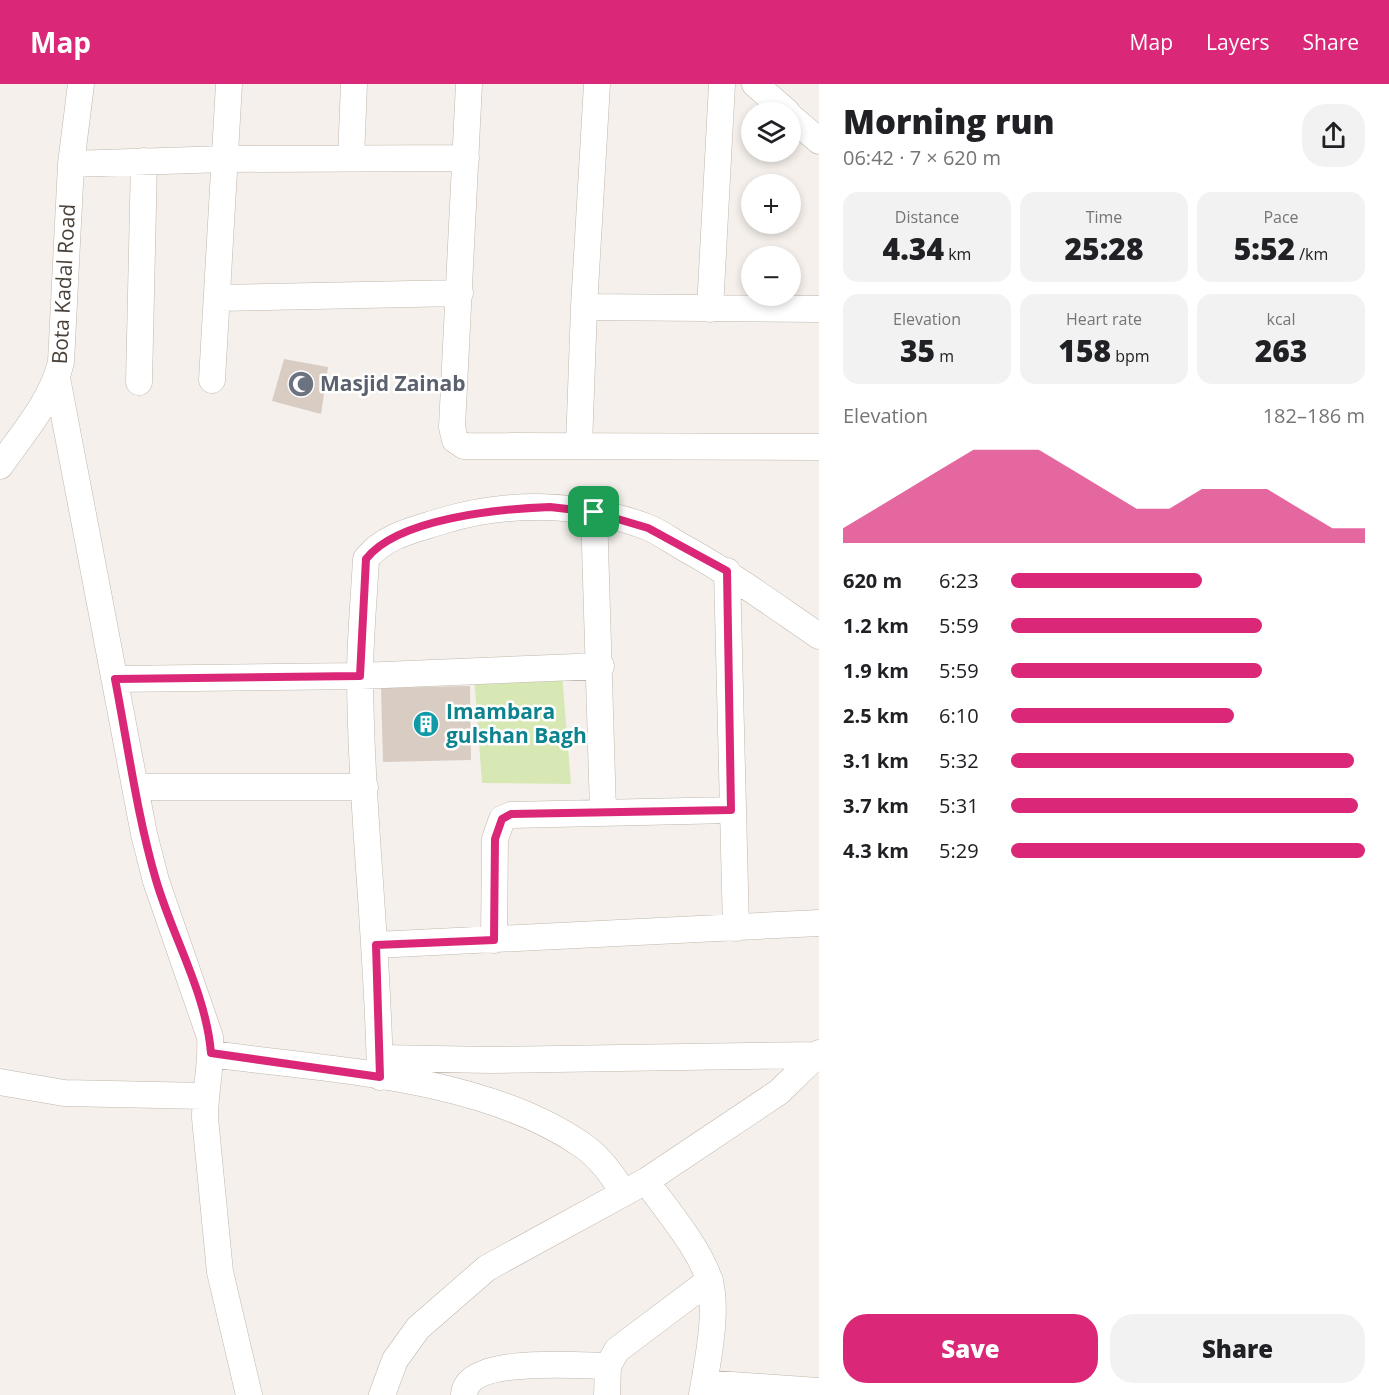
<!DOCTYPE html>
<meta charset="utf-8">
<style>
body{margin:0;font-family:"Open Sans",sans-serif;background:#f2f2f2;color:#202124;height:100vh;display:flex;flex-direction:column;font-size:22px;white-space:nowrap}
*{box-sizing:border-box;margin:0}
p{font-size:20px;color:#757577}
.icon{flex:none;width:33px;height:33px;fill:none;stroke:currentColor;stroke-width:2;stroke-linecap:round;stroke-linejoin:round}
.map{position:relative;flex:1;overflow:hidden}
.side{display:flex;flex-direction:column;background:#fff;width:570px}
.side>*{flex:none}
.controls{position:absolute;left:741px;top:18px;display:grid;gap:12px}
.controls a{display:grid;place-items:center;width:60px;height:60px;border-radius:50%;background:#fff;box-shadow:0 3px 9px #0003;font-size:30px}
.pin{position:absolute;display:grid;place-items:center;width:51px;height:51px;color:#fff;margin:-26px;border-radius:12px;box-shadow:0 3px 9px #0006}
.round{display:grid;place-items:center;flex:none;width:63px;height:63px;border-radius:24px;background:#f2f2f2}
.headline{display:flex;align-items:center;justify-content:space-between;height:102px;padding:0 24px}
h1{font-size:33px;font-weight:800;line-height:45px}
.metrics{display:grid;grid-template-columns:repeat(3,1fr);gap:9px;height:102px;padding:6px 24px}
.metrics div{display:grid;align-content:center;border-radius:15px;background:#f2f2f2;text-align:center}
.metrics b{font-size:30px;font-weight:800}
.metrics small{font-size:16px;font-weight:400}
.metrics p{font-size:16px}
.chart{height:168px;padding:12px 24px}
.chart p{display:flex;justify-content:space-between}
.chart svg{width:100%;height:108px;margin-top:6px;fill:#db2777;opacity:.7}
.cta{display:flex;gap:12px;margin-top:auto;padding:12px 24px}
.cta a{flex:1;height:69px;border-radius:24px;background:#db2777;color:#fff;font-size:24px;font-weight:800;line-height:69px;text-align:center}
.cta a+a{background:#f2f2f2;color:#202124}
ul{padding:0 24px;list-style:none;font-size:20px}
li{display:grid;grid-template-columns:96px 72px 1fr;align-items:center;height:45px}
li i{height:15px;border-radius:8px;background:#db2777}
header{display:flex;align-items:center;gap:36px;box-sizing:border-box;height:84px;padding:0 30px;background:#db2777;color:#fff}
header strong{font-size:28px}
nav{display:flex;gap:33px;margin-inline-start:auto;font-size:21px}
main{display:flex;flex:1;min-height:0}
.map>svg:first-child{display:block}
</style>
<header>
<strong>Map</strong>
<nav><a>Map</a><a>Layers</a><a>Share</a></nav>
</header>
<main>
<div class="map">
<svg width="819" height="1311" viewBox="0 0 819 1311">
<rect width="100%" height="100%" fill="#f5f0eb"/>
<!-- green -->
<path fill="#d8e8b5" d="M562 589 571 700 482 699 474 593Z"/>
<!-- building -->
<path fill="#d9cdc3" d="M284 275 328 283 321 330 272 317Z
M470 602 471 676 383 678 381 604Z"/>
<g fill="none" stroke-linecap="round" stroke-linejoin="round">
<defs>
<path id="street" d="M469 0 452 343 455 356 464 362 819 363
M755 0 787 28
M790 32 819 57
M351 74 354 0
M71 80 225 75 466 74
M218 214 460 209
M584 223 819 225
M710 225 722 0
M57 294 144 750 156 797 210 953C212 980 205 1007 205 1034L220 1188 249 1311
M212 296 229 0
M139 298 144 77
M579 362 584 223 597 0
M0 382C22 350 52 317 61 278L71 80 81 0
M594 428 603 727
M727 487 736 844
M115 595 360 592 601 582
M136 703H365
M494 856 495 755 502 735 511 731 731 726
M376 861 819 839
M211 970C329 986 482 992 582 1061 600 1073 612 1091 624 1109
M380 974 492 976 818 971
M380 993C378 860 361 727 360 593 360 554 364 514 366 475 385 451 414 446 442 437 508 417 581 418 647 443 660 448 673 458 686 465 733 491 775 522 819 552
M0 998 64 1009 205 1012
M646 1097C666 1125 698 1162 709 1195 719 1224 707 1281 702 1311
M704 1299 819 1307
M382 1311 395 1276 418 1244 487 1184 646 1097 779 1008 819 969
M464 1311C466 1271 580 1282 608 1282
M607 1311 608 1282 617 1266 710 1196"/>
</defs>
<!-- street casing -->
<use href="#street" stroke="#c0b7ad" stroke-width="27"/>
<!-- street -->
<use href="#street" stroke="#fff" stroke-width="26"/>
</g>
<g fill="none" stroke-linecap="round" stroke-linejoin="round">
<defs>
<path id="route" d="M550 423 594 428 648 444 727 487 731 726 511 730 502 735 495 755 494 856 376 861 380 993 211 969C206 909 173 854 156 796 137 731 128 662 115 595L360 592 366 475C398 434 499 425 550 423Z"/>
</defs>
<!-- route casing -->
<use href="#route" stroke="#fff" stroke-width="12"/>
<!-- route -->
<use href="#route" stroke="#db2777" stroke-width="8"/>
</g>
<!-- icons -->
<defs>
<symbol id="mosque-disc" viewBox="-11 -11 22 22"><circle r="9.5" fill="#6b7280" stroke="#fff"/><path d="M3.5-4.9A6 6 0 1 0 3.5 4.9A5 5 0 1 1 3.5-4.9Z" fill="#fff"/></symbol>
<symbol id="building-disc" viewBox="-11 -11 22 22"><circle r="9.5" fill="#0f9aa8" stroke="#fff"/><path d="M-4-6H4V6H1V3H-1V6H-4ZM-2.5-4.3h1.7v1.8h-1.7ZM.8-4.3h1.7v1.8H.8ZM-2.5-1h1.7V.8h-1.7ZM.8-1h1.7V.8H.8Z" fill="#fff"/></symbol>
</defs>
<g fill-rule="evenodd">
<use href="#mosque-disc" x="286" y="285" width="30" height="30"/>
<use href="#building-disc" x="411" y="625" width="30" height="30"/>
</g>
<g text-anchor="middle" stroke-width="5" stroke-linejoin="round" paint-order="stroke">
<!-- street labels -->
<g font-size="21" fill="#494038" stroke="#fff">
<text transform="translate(64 200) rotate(-87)" y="7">Bota Kadal Road</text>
</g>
<!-- worship labels -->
<g font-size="21" font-weight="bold" fill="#5b616d" stroke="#fff" text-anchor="start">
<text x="320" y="307">Masjid Zainab</text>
</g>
<!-- culture labels -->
<g font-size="21" font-weight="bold" fill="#0d838f" stroke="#fff" text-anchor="start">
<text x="446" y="635">Imambara<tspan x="446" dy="24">gulshan Bagh</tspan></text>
</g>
</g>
</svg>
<div class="controls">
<a><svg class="icon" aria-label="layers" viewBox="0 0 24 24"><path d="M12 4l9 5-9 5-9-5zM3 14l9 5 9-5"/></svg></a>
<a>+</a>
<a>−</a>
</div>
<div class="pin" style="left:594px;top:428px;background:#1e9e55"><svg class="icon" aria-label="arrive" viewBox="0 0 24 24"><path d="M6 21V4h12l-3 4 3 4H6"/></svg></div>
</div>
<section class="side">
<div class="headline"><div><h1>Morning run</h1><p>06:42 · 7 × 620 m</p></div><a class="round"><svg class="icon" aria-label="share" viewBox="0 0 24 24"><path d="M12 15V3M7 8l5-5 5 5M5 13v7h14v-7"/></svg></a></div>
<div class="metrics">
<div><p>Distance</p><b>4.34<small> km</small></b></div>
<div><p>Time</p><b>25:28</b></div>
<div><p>Pace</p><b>5:52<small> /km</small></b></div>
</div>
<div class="metrics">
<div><p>Elevation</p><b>35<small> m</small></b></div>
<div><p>Heart rate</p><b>158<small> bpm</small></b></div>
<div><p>kcal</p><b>263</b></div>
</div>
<div class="chart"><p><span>Elevation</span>182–186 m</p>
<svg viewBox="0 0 160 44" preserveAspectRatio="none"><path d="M0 44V38L10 30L20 22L30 14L40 6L50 6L60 6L70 14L80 22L90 30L100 30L110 22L120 22L130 22L140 30L150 38L160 38V44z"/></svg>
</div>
<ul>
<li><b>620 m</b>6:23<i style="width:54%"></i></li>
<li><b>1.2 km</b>5:59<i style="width:71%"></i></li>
<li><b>1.9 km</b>5:59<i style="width:71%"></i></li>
<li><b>2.5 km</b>6:10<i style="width:63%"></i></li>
<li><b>3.1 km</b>5:32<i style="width:97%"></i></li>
<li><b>3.7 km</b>5:31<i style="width:98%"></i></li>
<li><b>4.3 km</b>5:29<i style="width:100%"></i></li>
</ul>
<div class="cta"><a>Save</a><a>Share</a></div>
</section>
</main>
